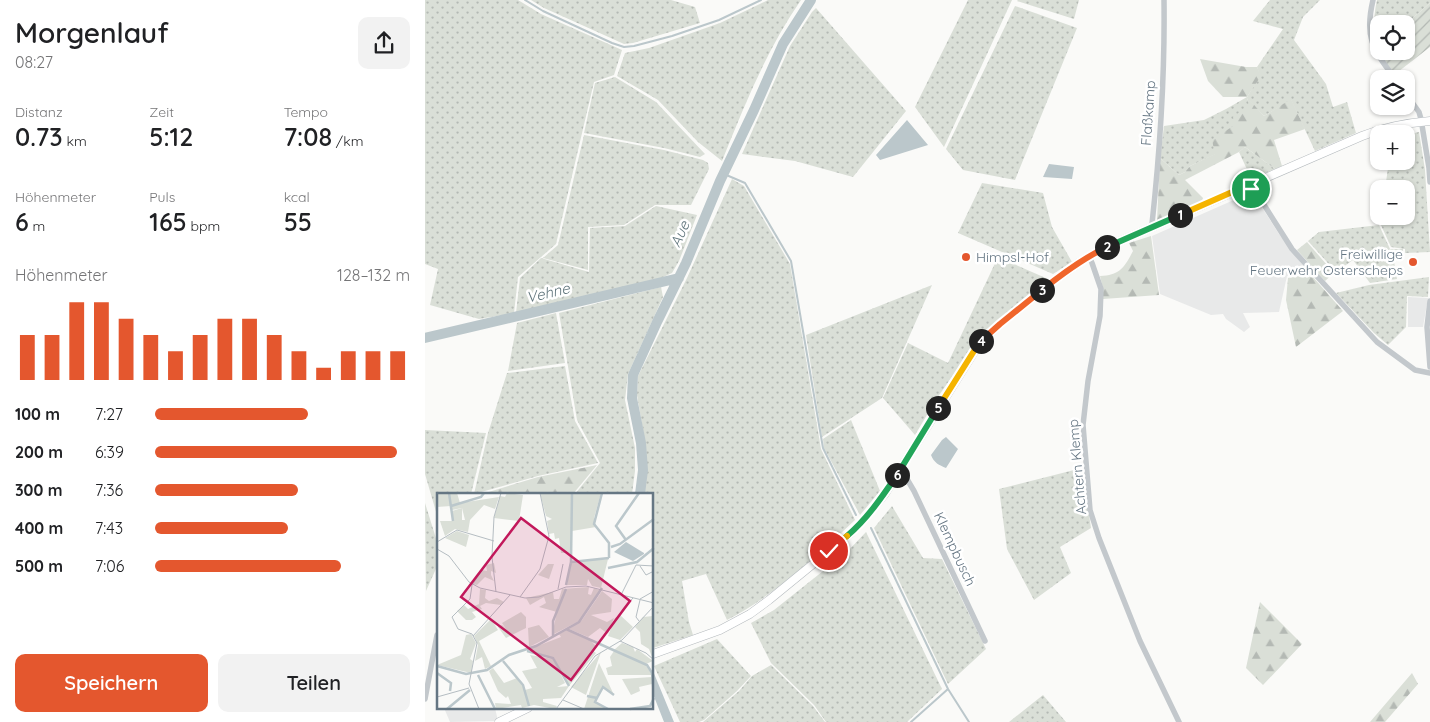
<!DOCTYPE html>
<html lang="de">
<meta charset="utf-8">
<style>
body{margin:0;font-family:Quicksand,sans-serif;background:#f2f2f2;color:#202124;height:100vh;display:flex;flex-direction:column;font-size:19px;white-space:nowrap}
*{box-sizing:border-box;margin:0}
p{font-size:16px;color:#757577}
.icon{flex:none;width:28px;height:28px;fill:none;stroke:currentColor;stroke-width:2;stroke-linecap:round;stroke-linejoin:round}
.map{position:relative;flex:1;overflow:hidden}
.side{display:flex;flex-direction:column;background:#fff;width:425px}
.side>*{flex:none}
.tools{position:absolute;left:945px;top:15px;display:grid;gap:10px}
.tools a{display:grid;place-items:center;width:45px;height:45px;border-radius:10px;background:#fff;box-shadow:0 1px 4px #0004;font-size:25px}
.pin{position:absolute;display:grid;place-items:center;width:42px;height:42px;color:#fff;margin:-21px;border:2px solid #fff;border-radius:50%;box-shadow:0 1px 5px #0007}
.km{position:absolute;width:25px;height:25px;margin:-12px;border-radius:50%;background:#222;color:#fff;font-size:14px;line-height:25px;text-align:center}
.round{display:grid;place-items:center;flex:none;width:52px;height:52px;border-radius:10px;background:#f2f2f2}
.head{display:flex;align-items:center;justify-content:space-between;height:85px;padding:0 15px}
h1{font-size:28px;font-weight:600;line-height:38px}
.metrics{display:grid;grid-template-columns:repeat(3,1fr);gap:8px;height:85px;padding:5px 15px}
.metrics div{display:grid;align-content:center}
.metrics b{font-size:25px;font-weight:600}
.metrics small{font-size:14px;font-weight:400}
.metrics p{font-size:14px}
.chart{height:140px;padding:10px 15px}
.chart p{display:flex;justify-content:space-between}
.chart svg{width:100%;height:90px;margin-top:5px;stroke:#e4572e;stroke-width:6}
.action{display:flex;gap:10px;margin-top:auto;padding:10px 15px}
.action a{flex:1;height:58px;border-radius:10px;background:#e4572e;color:#fff;font-size:20px;font-weight:600;line-height:58px;text-align:center}
.action a+a{background:#f2f2f2;color:#202124}
ul{padding:0 15px;list-style:none;font-size:16px}
li{display:grid;grid-template-columns:80px 60px 1fr;align-items:center;height:38px}
li i{height:12px;border-radius:6px;background:#e4572e}
main{display:flex;flex:1;min-height:0}
.map>svg:first-child{display:block}
</style>
<main>
<section class="side">
<div class="head"><div><h1>Morgenlauf</h1><p>08:27</p></div><a class="round"><svg class="icon" aria-label="share" viewBox="0 0 24 24"><path d="M12 15V3M7 8l5-5 5 5M5 13v7h14v-7"/></svg></a></div>
<div class="metrics">
<div><p>Distanz</p><b>0.73<small> km</small></b></div>
<div><p>Zeit</p><b>5:12</b></div>
<div><p>Tempo</p><b>7:08<small> /km</small></b></div>
</div>
<div class="metrics">
<div><p>Höhenmeter</p><b>6<small> m</small></b></div>
<div><p>Puls</p><b>165<small> bpm</small></b></div>
<div><p>kcal</p><b>55</b></div>
</div>
<div class="chart"><p><span>Höhenmeter</span>128–132 m</p>
<svg viewBox="0 0 160 44" preserveAspectRatio="none"><path d="M5 44V22M15 44V22M25 44V6M35 44V6M45 44V14M55 44V22M65 44V30M75 44V22M85 44V14M95 44V14M105 44V22M115 44V30M125 44V38M135 44V30M145 44V30M155 44V30"/></svg>
</div>
<ul>
<li><b>100 m</b>7:27<i style="width:60%"></i></li>
<li><b>200 m</b>6:39<i style="width:95%"></i></li>
<li><b>300 m</b>7:36<i style="width:56%"></i></li>
<li><b>400 m</b>7:43<i style="width:52%"></i></li>
<li><b>500 m</b>7:06<i style="width:73%"></i></li>
</ul>
<div class="action"><a>Speichern</a><a>Teilen</a></div>
</section>
<div class="map">
<svg width="1005" height="722" viewBox="0 0 1005 722">
<defs>
<pattern id="grass-dots" width="8" height="8" patternUnits="userSpaceOnUse" patternTransform="scale(1.25)"><rect width="8" height="8" fill="#dadfd7"/><path d="M2 2h.1M6 6h.1" fill="none" stroke="#b4b9b4" stroke-width="1.8" stroke-linecap="round"/></pattern>
<pattern id="forest-firs" width="22" height="20" patternUnits="userSpaceOnUse" patternTransform="scale(1.25)"><rect width="22" height="20" fill="#dadfd7"/><path d="M5 1l3.5 6h-7zM16 11l3.5 6h-7z" fill="#b4b9b4"/></pattern>
<pattern id="garden-furrows" width="10" height="10" patternUnits="userSpaceOnUse" patternTransform="scale(1.25)"><rect width="10" height="10" fill="#dadfd7"/><path d="M-1 1l2-2M0 10L10 0M9 11l2-2" fill="none" stroke="#b4b9b4"/></pattern>
</defs>
<rect width="100%" height="100%" fill="#fafaf8"/>
<!-- built -->
<path fill="#e8e9e9" d="M827 192 854 234 880 268 878 274 862 276 854 312 818 313 825 327 819 332 801 319 798 314 786 315 735 294 727 236Z
M983 297 1003 298 998 327H983Z
M19 708H70L73 721 25 722Z"/>
<!-- grass -->
<path fill="url(#grass-dots)" d="M0 0H93L116 14 197 50 189 75 169 82 131 244 93 277 89 313 54 319 5 305 13 269 0 264Z
M106 0H246L270 7 275 23 208 43 199 44 119 8Z
M343 0H376C342 49 319 106 297 161L273 142 233 100 192 76 200 53 224 48 295 23Z
M543 0H587L519 147 490 107Z
M593 0H654L649 19 592 1Z
M845 0H895L878 17 869 40 901 84 908 107 922 102 931 133 890 151 866 100 839 116 822 98 825 105 791 154 765 166 760 172 754 175 735 158 739 126 779 120 801 109 822 97 835 76 832 67 858 29 828 21Z
M952 0H1005V3L981 24H954V47L952 49C949 32 948 17 952 0Z
M590 6 652 28 590 180 538 170 521 149Z
M391 8 481 111 428 177 370 161 317 154 365 46 387 12Z
M190 77 231 102 280 154 275 157 239 148 159 133 170 83Z
M994 132 1000 170 1005 252 980 253V249L966 247 955 223 956 216H981V189H960L964 161H981V135Z
M159 135 239 150 278 160 283 163 284 169 266 205H230L199 225 163 227V270L118 258 133 245Z
M820 147 850 169 828 178 825 176 814 152Z
M307 179 319 186 365 264 396 449 430 520C391 556 349 596 302 620L281 574 257 581 264 622 268 635 228 648V494H219L222 473 220 442 212 395 213 376 262 278Z
M557 183 618 193 627 227 647 262 628 274 533 233Z
M231 206 272 215 254 261 247 273 234 279 91 313 95 278 116 258 164 272 165 228 200 226Z
M954 225 965 249H978V259L969 261 972 279 945 283 928 260 911 272 883 241 894 232Z
M573 257 623 279 572 322 546 350 512 398 490 435 458 398 483 343 523 363Z
M1004 277 1003 297 982 296 981 327 963 345 949 333 911 293 944 285Z
M507 285 457 398 397 437 381 335Z
M236 287 238 297 203 374 200 400 210 448V471L207 494H150L175 463 152 420 134 313Z
M131 313 140 363 83 371 92 323Z
M140 366 150 421 173 463 113 476 49 494 63 433 82 373Z
M426 420 455 491 435 515 399 448 398 439Z
M0 430 61 433 46 494H14V522L0 474Z
M657 468 666 528 635 547 646 573 609 600 582 549 574 489Z
M0 503 14 548V562L1 591Z
M467 506 498 558 517 559 561 649 523 684 449 528Z
M441 532 517 689 482 722H401L389 705 346 663 326 623 349 610 422 552Z
M292 639 326 676 312 691 279 720 274 722H255L229 666Z
M346 665 388 706 400 722H278L314 691 327 676Z
M618 695 641 722H584Z"/>
<!-- forest -->
<path fill="url(#forest-firs)" d="M775 59 821 67H832L836 76 822 97 839 116 866 99 880 129 849 140 857 166 850 169 820 147 814 152 760 180 778 198 777 201 732 221 735 158 754 175 760 172 765 166 790 154 787 140 811 124 808 117 824 105 822 97H798L783 81Z
M726 236 734 295 678 299V288L675 276C695 275 699 268 708 251L704 243Z
M882 242 909 273 900 281 872 250Z
M880 268 918 311 871 347 861 300 863 278 879 275Z
M172 465 148 494H57L113 477Z
M835 602 877 644 838 685 821 668Z
M987 673 993 684 960 722H945Z"/>
<!-- garden -->
<path fill="url(#garden-furrows)" d="M1005 3V47L969 75 954 51H981V24Z"/>
<!-- water -->
<path fill="#bbc7cb" d="M482 120 503 145 455 160 451 155Z
M624 164 649 167 647 179 618 177Z
M521 437 533 449 521 468C514 465 509 463 506 455L517 440Z
M228 671 249 722H239L228 694Z"/>
<g fill="none" stroke-linecap="round" stroke-linejoin="round">
<!-- stream -->
<path stroke="#bbc7cb" stroke-width="2" d="M100 0 118 11 187 43 199 47 209 46 247 36 294 20 336 0
M299 174 320 183 366 261 398 448 431 515
M446 528 523 689
M486 722 523 689 544 722"/>
<!-- river -->
<path stroke="#bbc7cb" stroke-width="10" d="M0 338 254 278
M215 494 218 470 216 443 207 398 208 375 232 322 261 263 295 181 329 110 358 44 386 0"/>
<defs>
<path id="major" d="M228 654 295 630 325 614 344 600 426 533 441 517 459 495 554 344 575 324 631 279 655 262 677 249 937 136C959 127 981 123 1005 121
M74 722 103 708"/>
</defs>
<!-- major casing -->
<use href="#major" stroke="#b5babe" stroke-width="9"/>
<!-- minor -->
<path stroke="#c3c8cc" stroke-width="5.5" d="M948 0C939 38 948 49 970 79
M981 94 994 112 996 119 1004 168 1005 182
M823 185 834 197 867 249 952 342 990 370 1005 373
M728 227 727 224C735 150 740 75 739 0
M664 256 667 263 676 289 675 316 663 381 658 425 665 510 674 538 715 641 754 722
M1005 301 1002 327 1005 367
M474 471 479 474 489 491 560 641
M0 699 12 635"/>
<!-- major -->
<use href="#major" stroke="#fff" stroke-width="8"/>
</g>
<g fill="none" stroke-linecap="round" stroke-linejoin="round">
<defs>
<path id="split-1" d="M755 215 823 185 826 189"/>
<path id="split-2" d="M682 247 755 215"/>
<path id="split-3" d="M617 290C637 274 658 258 682 247"/>
<path id="split-4" d="M556 341 575 324 617 290"/>
<path id="split-5" d="M513 408 549 351 556 341"/>
<path id="split-6" d="M472 475 513 408"/>
<path id="split-7" d="M422 536C442 519 457 497 472 475"/>
<path id="split-8" d="M404 551 422 536"/>
</defs>
<!-- split-1 casing -->
<use href="#split-1" stroke="#fff" stroke-width="10"/>
<!-- split-2 casing -->
<use href="#split-2" stroke="#fff" stroke-width="10"/>
<!-- split-3 casing -->
<use href="#split-3" stroke="#fff" stroke-width="10"/>
<!-- split-4 casing -->
<use href="#split-4" stroke="#fff" stroke-width="10"/>
<!-- split-5 casing -->
<use href="#split-5" stroke="#fff" stroke-width="10"/>
<!-- split-6 casing -->
<use href="#split-6" stroke="#fff" stroke-width="10"/>
<!-- split-7 casing -->
<use href="#split-7" stroke="#fff" stroke-width="10"/>
<!-- split-8 casing -->
<use href="#split-8" stroke="#fff" stroke-width="10"/>
<!-- split-1 -->
<use href="#split-1" stroke="#f5b400" stroke-width="6"/>
<!-- split-2 -->
<use href="#split-2" stroke="#22a559" stroke-width="6"/>
<!-- split-3 -->
<use href="#split-3" stroke="#f0652b" stroke-width="6"/>
<!-- split-4 -->
<use href="#split-4" stroke="#f0652b" stroke-width="6"/>
<!-- split-5 -->
<use href="#split-5" stroke="#f5b400" stroke-width="6"/>
<!-- split-6 -->
<use href="#split-6" stroke="#22a559" stroke-width="6"/>
<!-- split-7 -->
<use href="#split-7" stroke="#22a559" stroke-width="6"/>
<!-- split-8 -->
<use href="#split-8" stroke="#f5b400" stroke-width="6"/>
</g>
<!-- markers -->
<g fill="#e4572e" stroke="#fff" stroke-width="2">
<circle cx="541" cy="257" r="5"/>
<circle cx="988" cy="262" r="5"/>
</g>
<g text-anchor="middle" stroke-width="5" stroke-linejoin="round" paint-order="stroke">
<!-- street labels -->
<g font-size="14" fill="#657683" stroke="#fff">
<text transform="translate(723 113) rotate(-86)" y="5">Flaßkamp</text>
<text transform="translate(652 467) rotate(-95)" y="5">Achtern Klemp</text>
<text transform="translate(530 549) rotate(65)" y="5">Klempbusch</text>
</g>
<!-- poi labels -->
<g font-size="14" fill="#657683" stroke="#fff" text-anchor="end">
<text x="978" y="259">Freiwillige<tspan x="978" dy="16">Feuerwehr Osterscheps</tspan></text>
<text x="551" y="262" text-anchor="start">Himpsl-Hof</text>
</g>
<!-- water labels -->
<g font-size="15" font-style="italic" fill="#60757c" stroke="#fff">
<text transform="translate(255 234) rotate(-66)" y="5">Aue</text>
<text transform="translate(123 293) rotate(-13)" y="5">Vehne</text>
</g>
</g>
<!-- overview -->
<g transform="translate(12 493)">
<rect width="216" height="216" fill="#fafaf8"/>
<path d="M0 0H20L23 10 62 4 58 16 47 12 33 27H28L25 15 15 17 14 13 0 14ZM70 0 86 2 82 28 57 25 63 3 68 4ZM103 0H164L157 25 159 34 135 38 134 34V60H124L122 45 118 46 117 40 112 41 110 28 115 26 109 23ZM171 66 164 95 155 93 151 86 150 92H130L134 69ZM57 70 59 80 54 78V82L57 88 48 84 40 92 36 91 45 77 50 78 49 72ZM111 71H117L112 86 101 82ZM152 94 151 101 154 102 157 95 164 98 159 106 142 128 115 142 120 119 102 114 109 110 107 104 93 112 89 105 116 99 117 106H122L125 96ZM43 96 49 97 48 105 52 108 60 105 67 109 64 112 49 110 43 113 45 116 35 119 39 124 35 127H29L20 118 27 112 31 116 42 111ZM165 98 175 106 174 119 154 122 170 129 177 125 171 141 163 135 151 144 132 136 145 127ZM84 119 89 124V135L69 145 61 134 65 132 69 136 65 130ZM183 122 196 134 183 147 171 143 178 125ZM216 123V163L215 164 212 156 204 151 203 139 198 134 206 124ZM54 126 61 137 42 148 54 173 48 176 45 164 38 168 41 152 37 143ZM102 132 112 144 92 154 91 135ZM130 137 154 148 159 153 155 157 159 160 132 193 117 165 90 157 124 144 122 141ZM34 141 39 150 33 166 36 168 34 180 0 172 24 162 29 142ZM185 150 196 154 198 159 200 156 216 168 209 171 177 157ZM177 158 208 171 215 182H171L169 175 175 173 173 164ZM164 159 149 202 134 194ZM93 162 116 166 128 190 120 194 132 193 124 205 106 206V209L120 213 118 216 97 212 85 215 84 212 59 216 58 210 74 211 71 203 69 205 61 198 52 178 56 175 67 190 80 185 88 197 95 195 85 178 100 175ZM162 170 177 202 166 193 158 209 170 216H147ZM215 184V191L202 194 203 198 194 202 185 186Z" fill="#dadfd7"/>
<path d="M25 15V27H33L31 39 18 36 8 43 3 28H16L15 18ZM20 38 32 42 29 54 8 45Z" fill="#dadfd7"/>
<path d="M189 49 207 60V61L196 68 177 59Z" fill="#bbc7cb"/>
<path fill="none" stroke="#bbc7cb" stroke-width="2.5" d="M12 0 16 28M135 0 134 69 172 65M165 0 157 31 172 50V65M14 13 44 4 47 0M189 47 179 33 202 0M174 54 183 51 217 26M171 75 200 69 217 55M129 92 134 69M129 136 210 172 215 180 217 203M116 143V128L129 96M90 158 116 165 132 193M66 168 86 192 92 213M0 173 29 181 50 177 72 162 99 153 142 129 165 95M0 180 14 190 13 198M41 182 58 216M150 203 160 205 158 209 171 216M160 205 166 194 177 202M10 216 33 197M193 216 213 213 217 205"/>
<path fill="none" stroke="#b5bdc2" stroke-width="1" d="M0 49 20 37 57 48M0 56 12 63 32 89 43 95 88 105 102 104 129 94 149 93 217 110M55 64 59 99M203 73 209 82 217 78M121 96 126 71M184 102 199 72 217 73M83 104 103 76 112 43 103 0M203 106 217 98M185 117 196 105M202 128 199 124 203 107M36 143 73 102M183 148 209 160 217 167M0 204 32 195M126 207 147 216M42 216 32 191 40 150 35 141 21 136 15 124 33 106 35 92 55 63 57 24 64 0M119 216 158 163 185 147 217 113"/>
<path fill="#c2185b" fill-opacity="0.15" stroke="#c2185b" stroke-width="2.5" d="M84 25 193 108 134 187 24 104Z"/>
<rect width="216" height="216" fill="none" stroke="#657683" stroke-width="2.5"/>
</g>
</svg>
<div class="tools">
<a><svg class="icon" aria-label="locate" viewBox="0 0 24 24"><circle cx="12" cy="12" r="6"/><path d="M12 2v4M12 18v4M2 12h4M18 12h4"/></svg></a>
<a><svg class="icon" aria-label="layers" viewBox="0 0 24 24"><path d="M12 4l9 5-9 5-9-5zM3 14l9 5 9-5"/></svg></a>
<a>+</a>
<a>−</a>
</div>
<div class="pin" style="left:826px;top:189px;background:#1e9e55"><svg class="icon" aria-label="arrive" viewBox="0 0 24 24"><path d="M6 21V4h12l-3 4 3 4H6"/></svg></div>
<div class="pin" style="left:404px;top:551px;background:#d93025"><svg class="icon" aria-label="check" viewBox="0 0 24 24"><path d="M5 12l5 5 9-10"/></svg></div>
<b class="km" style="left:755px;top:215px">1</b>
<b class="km" style="left:682px;top:247px">2</b>
<b class="km" style="left:617px;top:290px">3</b>
<b class="km" style="left:556px;top:341px">4</b>
<b class="km" style="left:513px;top:408px">5</b>
<b class="km" style="left:472px;top:475px">6</b>
</div>
</main>
